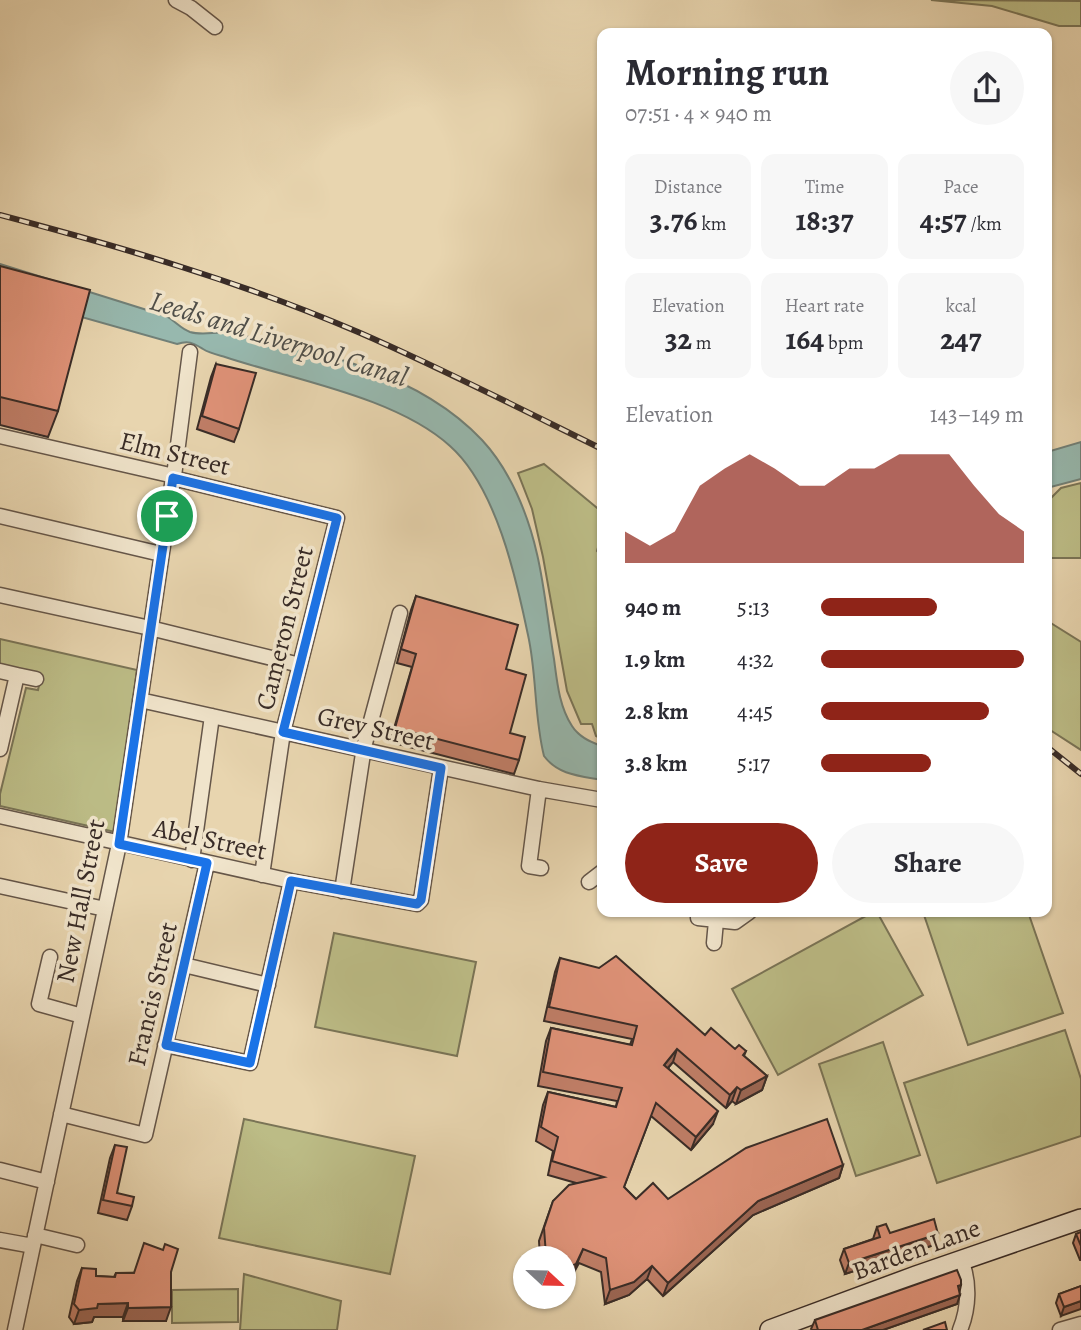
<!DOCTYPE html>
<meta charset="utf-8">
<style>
body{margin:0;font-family:Alegreya,serif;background:#f7f7f7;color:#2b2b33;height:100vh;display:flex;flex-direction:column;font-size:26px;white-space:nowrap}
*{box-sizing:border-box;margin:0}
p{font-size:23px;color:#7c7c81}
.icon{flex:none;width:38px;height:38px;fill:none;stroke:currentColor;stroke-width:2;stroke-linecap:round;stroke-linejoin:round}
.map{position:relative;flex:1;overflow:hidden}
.drawer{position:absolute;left:597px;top:28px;width:455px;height:889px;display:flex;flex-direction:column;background:#fff;border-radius:14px;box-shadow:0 2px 5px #0004}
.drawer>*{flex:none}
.needle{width:46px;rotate:112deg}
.fabs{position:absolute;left:513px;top:1246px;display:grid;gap:14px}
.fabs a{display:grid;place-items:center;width:63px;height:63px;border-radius:50%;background:#fff;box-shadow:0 2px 5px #0004;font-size:35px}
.pin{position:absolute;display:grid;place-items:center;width:60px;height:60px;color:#fff;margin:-30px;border:4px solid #fff;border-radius:50%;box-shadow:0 2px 7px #0007}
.round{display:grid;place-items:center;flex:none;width:74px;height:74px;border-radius:37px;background:#f7f7f7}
.headline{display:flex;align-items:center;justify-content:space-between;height:119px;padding:0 28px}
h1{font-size:38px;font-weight:700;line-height:52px}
.figures{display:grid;grid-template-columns:repeat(3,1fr);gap:10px;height:119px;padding:7px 28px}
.figures div{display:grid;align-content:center;border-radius:14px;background:#f7f7f7;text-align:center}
.figures b{font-size:30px;font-weight:700}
.figures small{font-size:19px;font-weight:400}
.figures p{font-size:19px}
.chart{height:196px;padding:14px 28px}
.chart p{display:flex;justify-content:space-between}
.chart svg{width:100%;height:126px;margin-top:7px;fill:#8f2418;opacity:.7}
.button{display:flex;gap:14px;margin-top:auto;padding:14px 28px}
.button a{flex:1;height:80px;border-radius:42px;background:#8f2418;color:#fff;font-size:28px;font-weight:700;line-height:80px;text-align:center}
.button a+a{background:#f7f7f7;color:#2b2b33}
ul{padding:0 28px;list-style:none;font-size:23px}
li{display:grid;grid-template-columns:112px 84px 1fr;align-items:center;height:52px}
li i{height:18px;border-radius:9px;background:#8f2418}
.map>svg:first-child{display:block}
</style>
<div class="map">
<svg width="1081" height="1330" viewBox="0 0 1081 1330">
<rect width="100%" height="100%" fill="#e8d5af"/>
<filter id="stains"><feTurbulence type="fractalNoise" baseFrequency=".00286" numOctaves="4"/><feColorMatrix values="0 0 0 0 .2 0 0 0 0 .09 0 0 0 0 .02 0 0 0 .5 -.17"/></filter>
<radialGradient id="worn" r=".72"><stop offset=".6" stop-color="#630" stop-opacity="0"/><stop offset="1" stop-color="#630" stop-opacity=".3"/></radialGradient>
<!-- green -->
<path fill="#bcbc86" stroke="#7a7456" stroke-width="2" d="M931 0 1081 1V26H1059L992 6Z
M544 464 602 512V533L597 551 602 556V739L596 736 592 724H581L567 691 543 557 532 509 518 473Z
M1081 483V558H1047V502L1061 488Z
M1046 620 1081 642V750L1047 728Z
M0 639 137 670 115 832 0 806V794L26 688 38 690 41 676 0 667Z
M873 912H877L923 995 778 1075 732 989Z
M923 912H1028L1063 1013 968 1045Z
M334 933 476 962 457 1056 315 1027Z
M1065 1030 1081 1079V1136L937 1183 904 1083Z
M883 1042 920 1155 856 1176 819 1064Z
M244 1119 415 1156 390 1274 219 1238Z
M244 1274 341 1301 337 1330H240Z
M238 1289V1322L172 1323V1290Z"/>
<!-- water -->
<path fill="#97b8ae" stroke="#718078" stroke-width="2" d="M0 264 166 316C175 321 181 329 190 332 203 336 217 331 230 333 318 351 418 372 482 440 510 470 528 514 537 554 545 588 548 624 554 659 557 681 559 706 572 726 579 737 590 742 602 746V780C580 776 558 775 544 756 534 717 537 675 528 635 516 577 496 487 450 446 396 397 294 380 225 357 218 355 209 353 203 349 193 343 189 340 177 344L0 294Z
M1081 442V479L1047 488V452Z"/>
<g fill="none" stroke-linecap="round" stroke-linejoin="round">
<defs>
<path id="street" d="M176 0 191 8 215 27
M0 436 174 476 173 478 337 518 283 732 262 875
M174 476 190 352
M0 516 161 554
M0 595 150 628 300 665
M0 671 17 675 0 749
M17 675 36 679
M140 700 539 789 602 800
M539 789 529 866 541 868
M0 816 291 881 417 904 421 900 441 768
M192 860 212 716
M589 882 602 872
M0 886 105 909
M342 891 364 747 400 613
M698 918 735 922 749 912
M714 943 716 921
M50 957 39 1004 82 1016
M184 965 268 985
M165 1045 250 1063 291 881
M61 1114 145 1135 207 863
M0 1170 47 1182
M35 1235 77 1245
M0 1240 33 1246
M15 1330 119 844 173 478
M960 1330C969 1308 970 1282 961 1260
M1060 1330 1081 1324"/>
<path id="secondary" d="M770 1330 916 1276 1081 1219"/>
</defs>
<!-- street casing -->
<use href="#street" stroke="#655649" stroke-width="17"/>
<!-- secondary casing -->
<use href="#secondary" stroke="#392c27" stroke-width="22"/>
<!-- street -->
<use href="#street" stroke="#f0e4cb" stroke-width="14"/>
<!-- secondary -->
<use href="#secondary" stroke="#f0e4cb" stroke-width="19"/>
<defs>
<path id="rail" d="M0 215C121 247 242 282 358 332 441 368 521 409 602 449
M1046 746 1081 774"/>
</defs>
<!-- rail casing -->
<use href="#rail" stroke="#392c27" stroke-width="6"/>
<!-- rail -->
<use href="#rail" stroke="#f0e4cb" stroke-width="3.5" stroke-dasharray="10" stroke-linecap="butt"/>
</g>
<!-- wall -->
<path fill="#c07e67" stroke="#392c27" stroke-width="2" d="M0 266 58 411 48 437 0 425Z
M216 364 239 429 234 442 197 429 211 377Z
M416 596 506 669 510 733 519 760 514 774 390 742 412 667 397 663 411 610Z
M560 958 705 1035 735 1049 746 1051 744 1056 767 1076 762 1090 736 1104 732 1101 726 1108 673 1062 668 1068 713 1124 691 1150 651 1116 624 1187 636 1199H668L843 1165 839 1178 753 1215 663 1296 647 1279 629 1295 605 1304 601 1272 579 1263 571 1278 564 1281V1258H540L539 1241 553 1201 576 1183 548 1175 553 1151 536 1141 543 1105 548 1092 616 1107 617 1101 538 1086 546 1041 551 1028 630 1045 632 1039 544 1021 555 972Z
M115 1145 117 1193 132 1206 127 1220 98 1213 110 1158Z
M877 1227 890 1233 934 1245 845 1274 840 1260 844 1249 873 1239Z
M1081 1232V1260H1080L1073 1243 1076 1234Z
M82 1268 96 1276 114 1277 116 1273 171 1272 166 1321H123V1317H94L92 1322 74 1324 69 1317 77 1281Z
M961 1285 957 1304 883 1330H812L811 1329 815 1320Z
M1081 1286 1061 1316 1056 1303 1059 1294Z"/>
<!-- shaded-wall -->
<path fill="#9c6654" stroke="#392c27" stroke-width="2" d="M677 1049 673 1062 659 1078 664 1065Z
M767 1076 762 1090 736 1104 741 1090Z
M737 1087 732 1101 726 1108 730 1095Z
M718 1111 713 1124 691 1150 696 1137Z
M843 1165 839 1178 753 1215 663 1296 668 1283 758 1201Z
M938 1234 934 1245 845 1274 849 1263Z
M583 1249 571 1278 564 1281 569 1267Z
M546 1255H556L555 1258H545Z
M652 1266 647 1279 629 1295 605 1304 610 1290Z
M960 1295 957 1304 883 1330H862Z
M1081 1301V1309L1061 1316 1064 1307Z
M128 1303 123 1317H94L92 1322 74 1324 79 1310 98 1304Z
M171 1307 166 1321H123L128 1308Z"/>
<!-- building -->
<path fill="#df9278" stroke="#392c27" stroke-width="2" d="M0 266 90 290 58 411 0 397Z
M216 364 256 373 239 429 202 416Z
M416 596 518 625 506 669 526 675 510 733 525 737 519 760 395 728 416 654 401 649Z
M616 956 705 1035 711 1028 735 1049 739 1045 746 1051 743 1055 767 1076 741 1090 737 1087 730 1095 677 1049 664 1065 718 1111 696 1137 656 1103 624 1187 636 1199 653 1183 668 1199 746 1148 827 1119 843 1165 758 1201 668 1283 652 1266 634 1282 610 1290 606 1258 583 1249 576 1264 569 1267 564 1266V1258H557L556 1255H546L544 1228 553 1201 569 1185 604 1177 552 1161 558 1137 541 1127 548 1092 616 1107 622 1088 543 1072 551 1028 632 1045 637 1026 549 1007 560 958 599 968Z
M115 1145 127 1147 117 1193 134 1197 132 1206 103 1200Z
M934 1219 938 1234 849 1263 844 1249 880 1237 877 1227 886 1224 890 1233Z
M1081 1232V1246L1076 1234Z
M144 1243 163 1250 165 1244 178 1249 171 1272V1307L128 1308V1303L98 1304 97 1308 79 1310 74 1304 82 1268 96 1269V1276L115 1277 116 1273H134Z
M957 1270 961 1280V1285L958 1286 960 1295 862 1330H818L815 1320Z
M1081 1286V1301L1064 1307 1059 1294Z
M945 1322 947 1330H923Z"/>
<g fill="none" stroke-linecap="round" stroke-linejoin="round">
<defs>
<path id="route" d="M173 478 337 518 283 732 441 768 421 900 417 904 291 881 250 1063 166 1045 207 863 119 844Z"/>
</defs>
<!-- route casing -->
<use href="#route" stroke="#fff" stroke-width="14"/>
<!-- route -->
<use href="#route" stroke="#1a73e8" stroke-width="9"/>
</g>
<g text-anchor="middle" stroke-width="7" stroke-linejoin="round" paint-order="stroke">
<!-- street labels -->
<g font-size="26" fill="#392c27" stroke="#f0e4cb">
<text transform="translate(175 453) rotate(14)" y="9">Elm Street</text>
<text transform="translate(284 628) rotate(-76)" y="9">Cameron Street</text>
<text transform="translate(376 728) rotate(13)" y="9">Grey Street</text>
<text transform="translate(210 839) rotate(12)" y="9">Abel Street</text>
<text transform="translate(80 901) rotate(-79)" y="9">New Hall Street</text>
<text transform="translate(152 994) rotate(-77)" y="9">Francis Street</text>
<text transform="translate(916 1249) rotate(-20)" y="9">Barden Lane</text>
</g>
<!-- water labels -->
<g font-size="28" font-style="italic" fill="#504f49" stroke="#f0e4cb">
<text transform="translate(279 338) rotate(17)" y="10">Leeds and Liverpool Canal</text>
</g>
</g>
<rect width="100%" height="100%" filter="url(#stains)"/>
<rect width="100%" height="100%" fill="url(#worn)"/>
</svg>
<div class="fabs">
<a><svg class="needle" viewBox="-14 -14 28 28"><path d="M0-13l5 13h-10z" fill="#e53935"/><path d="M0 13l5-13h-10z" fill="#7c7c81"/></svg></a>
</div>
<div class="pin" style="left:167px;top:516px;background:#1e9e55"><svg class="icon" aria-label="arrive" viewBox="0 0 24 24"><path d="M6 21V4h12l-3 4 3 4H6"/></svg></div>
<section class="drawer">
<div class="headline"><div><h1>Morning run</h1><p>07:51 · 4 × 940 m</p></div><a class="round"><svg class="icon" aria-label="share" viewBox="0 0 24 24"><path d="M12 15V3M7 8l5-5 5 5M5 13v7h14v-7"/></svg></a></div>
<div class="figures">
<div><p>Distance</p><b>3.76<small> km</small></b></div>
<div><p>Time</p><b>18:37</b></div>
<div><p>Pace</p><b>4:57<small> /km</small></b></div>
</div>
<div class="figures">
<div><p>Elevation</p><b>32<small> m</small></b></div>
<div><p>Heart rate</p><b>164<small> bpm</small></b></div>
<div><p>kcal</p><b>247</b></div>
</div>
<div class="chart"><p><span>Elevation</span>143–149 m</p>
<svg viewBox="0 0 160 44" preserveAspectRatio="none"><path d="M0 44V33L10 38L20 33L30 17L40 11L50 6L60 11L70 17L80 17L90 11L100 11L110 6L120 6L130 6L140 17L150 27L160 33V44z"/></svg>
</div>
<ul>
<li><b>940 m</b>5:13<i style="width:57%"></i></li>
<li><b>1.9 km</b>4:32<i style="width:100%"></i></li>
<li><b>2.8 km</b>4:45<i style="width:83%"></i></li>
<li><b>3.8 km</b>5:17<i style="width:54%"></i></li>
</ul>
<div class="button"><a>Save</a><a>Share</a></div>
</section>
</div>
